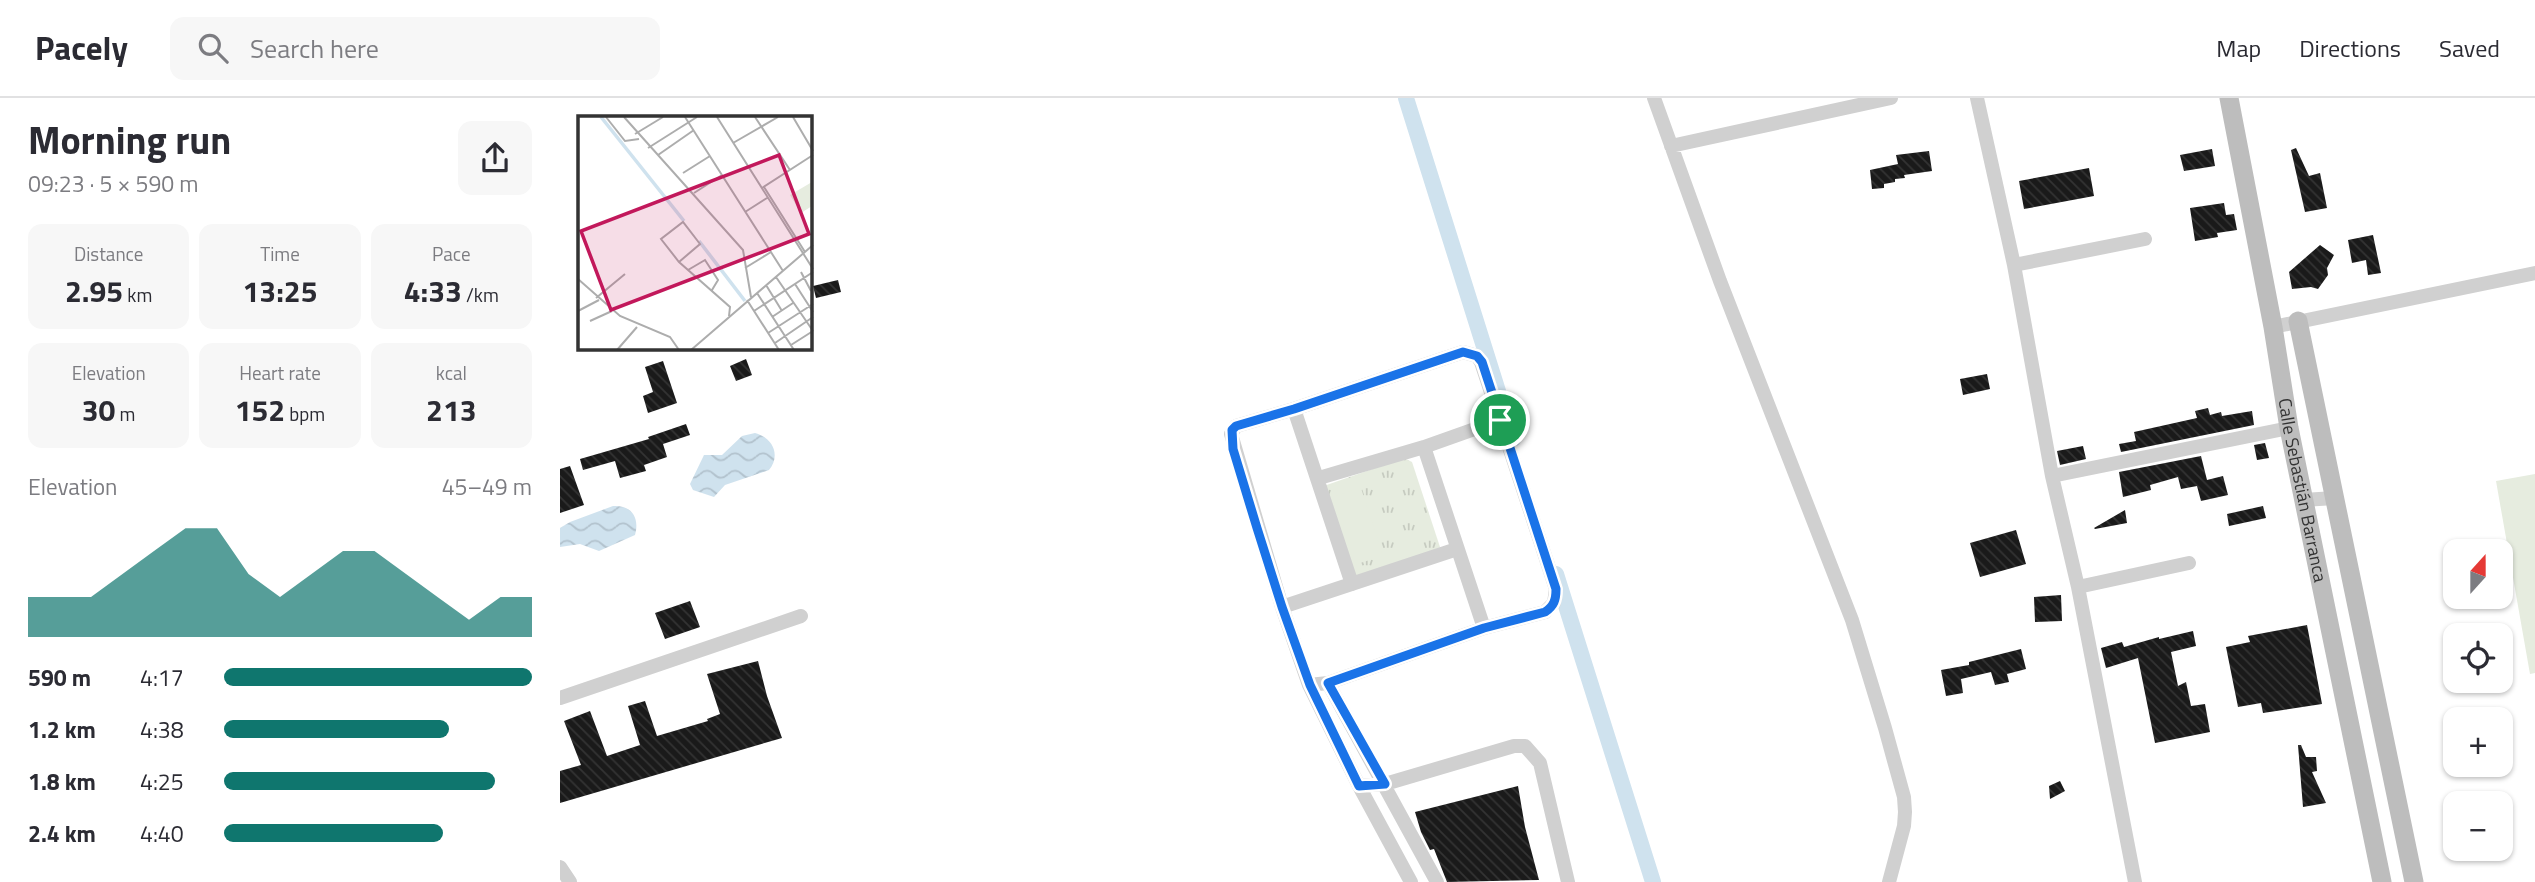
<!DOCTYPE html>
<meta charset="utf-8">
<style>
body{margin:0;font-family:"Titillium Web",sans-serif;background:#f7f7f7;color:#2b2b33;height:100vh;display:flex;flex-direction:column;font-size:26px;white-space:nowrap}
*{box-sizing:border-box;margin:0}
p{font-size:23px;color:#7c7c81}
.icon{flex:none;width:38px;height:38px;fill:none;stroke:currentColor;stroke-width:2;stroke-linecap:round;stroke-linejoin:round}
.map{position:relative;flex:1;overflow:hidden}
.drawer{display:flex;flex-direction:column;background:#fff;width:560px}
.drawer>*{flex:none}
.needle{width:46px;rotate:21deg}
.controls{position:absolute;left:1883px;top:441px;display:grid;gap:14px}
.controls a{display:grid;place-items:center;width:70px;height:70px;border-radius:14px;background:#fff;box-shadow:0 2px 5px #0004;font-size:35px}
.pin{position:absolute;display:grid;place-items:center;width:60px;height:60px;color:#fff;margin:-30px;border:4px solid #fff;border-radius:50%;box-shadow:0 2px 7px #0007}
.round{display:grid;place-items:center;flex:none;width:74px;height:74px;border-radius:14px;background:#f7f7f7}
.head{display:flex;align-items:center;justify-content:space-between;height:119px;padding:0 28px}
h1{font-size:38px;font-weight:700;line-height:52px}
.metrics{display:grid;grid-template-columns:repeat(3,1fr);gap:10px;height:119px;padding:7px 28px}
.metrics div{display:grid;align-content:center;border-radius:14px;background:#f7f7f7;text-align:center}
.metrics b{font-size:30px;font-weight:700}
.metrics small{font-size:19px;font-weight:400}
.metrics p{font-size:19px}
.chart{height:196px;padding:14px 28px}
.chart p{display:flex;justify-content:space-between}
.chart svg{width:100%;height:126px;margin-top:7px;fill:#0f766e;opacity:.7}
ul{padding:0 28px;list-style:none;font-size:23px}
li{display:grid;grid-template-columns:112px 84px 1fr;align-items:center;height:52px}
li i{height:18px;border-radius:9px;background:#0f766e}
header{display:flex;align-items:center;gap:42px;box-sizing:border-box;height:98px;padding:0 35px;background:#fff;border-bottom:2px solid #e1e1e2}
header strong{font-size:33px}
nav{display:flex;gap:38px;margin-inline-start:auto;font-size:24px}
.search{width:490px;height:63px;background:#f7f7f7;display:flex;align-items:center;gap:18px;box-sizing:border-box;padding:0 24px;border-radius:14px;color:#7c7c81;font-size:26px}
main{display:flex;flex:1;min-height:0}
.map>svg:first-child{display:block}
</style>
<header>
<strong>Pacely</strong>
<div class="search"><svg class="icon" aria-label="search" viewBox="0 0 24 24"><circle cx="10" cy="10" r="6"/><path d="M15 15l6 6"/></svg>Search here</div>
<nav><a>Map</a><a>Directions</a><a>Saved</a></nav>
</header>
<main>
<section class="drawer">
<div class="head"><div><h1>Morning run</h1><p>09:23 · 5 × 590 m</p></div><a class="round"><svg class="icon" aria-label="share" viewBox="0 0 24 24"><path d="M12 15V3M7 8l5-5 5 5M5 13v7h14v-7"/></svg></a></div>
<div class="metrics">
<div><p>Distance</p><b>2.95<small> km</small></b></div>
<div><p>Time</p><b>13:25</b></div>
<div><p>Pace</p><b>4:33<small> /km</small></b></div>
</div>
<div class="metrics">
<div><p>Elevation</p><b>30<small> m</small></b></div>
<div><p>Heart rate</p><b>152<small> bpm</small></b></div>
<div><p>kcal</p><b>213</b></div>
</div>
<div class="chart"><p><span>Elevation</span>45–49 m</p>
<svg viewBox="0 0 160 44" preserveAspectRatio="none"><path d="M0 44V30L10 30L20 30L30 22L40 14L50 6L60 6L70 22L80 30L90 22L100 14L110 14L120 22L130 30L140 38L150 30L160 30V44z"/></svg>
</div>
<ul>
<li><b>590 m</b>4:17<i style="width:100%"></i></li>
<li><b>1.2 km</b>4:38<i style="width:73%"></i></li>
<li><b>1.8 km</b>4:25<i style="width:88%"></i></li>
<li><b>2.4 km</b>4:40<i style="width:71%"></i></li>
</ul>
</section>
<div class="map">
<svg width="1975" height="784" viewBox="0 0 1975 784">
<defs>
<pattern id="park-tufts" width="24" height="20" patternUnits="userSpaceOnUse" patternTransform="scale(1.75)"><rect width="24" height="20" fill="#e6ecdf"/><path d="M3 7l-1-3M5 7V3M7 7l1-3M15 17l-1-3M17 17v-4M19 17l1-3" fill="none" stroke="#c6cbc0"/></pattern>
<pattern id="water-waves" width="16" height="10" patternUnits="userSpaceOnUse" patternTransform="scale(1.75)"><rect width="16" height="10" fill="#cfe2ee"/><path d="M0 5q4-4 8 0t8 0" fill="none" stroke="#b2c2cd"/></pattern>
<pattern id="building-back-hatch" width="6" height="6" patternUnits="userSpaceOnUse" patternTransform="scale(1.75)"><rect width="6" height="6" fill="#1a1a1a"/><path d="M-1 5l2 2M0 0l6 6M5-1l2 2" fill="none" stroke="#333"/></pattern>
</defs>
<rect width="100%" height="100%" fill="#fff"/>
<!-- park -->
<path fill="url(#park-tufts)" d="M844 360 852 364 880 449 878 456 788 484 758 390Z"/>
<!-- pitch -->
<path fill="#e6ecdf" d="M1975 376V575L1970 576 1936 383Z
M801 390 823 458 787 469 765 401Z"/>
<!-- water -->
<path fill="url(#water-waves)" d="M195 335C213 340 221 357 209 372L165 387 154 399 133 392 130 386 144 357H162L182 338Z
M53 408C71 407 80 419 75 437L39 453 20 446 0 449V430L10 424Z"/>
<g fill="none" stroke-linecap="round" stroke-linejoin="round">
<!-- canal -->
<path stroke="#cfe2ee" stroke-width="16" d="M846 0 953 341
M996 476 1093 784"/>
</g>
<!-- building -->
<path fill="url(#building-back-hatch)" d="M1736 50 1749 78 1760 75 1767 110 1745 114 1731 52Z
M1652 51 1655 68 1624 73 1620 57Z
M1369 53 1372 73 1344 77 1345 80 1335 81V84L1324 86V90L1312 91 1310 72 1338 66 1336 57Z
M1529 70 1534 98 1464 111 1459 83Z
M1664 105 1666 117 1674 116 1677 132 1657 135 1658 139 1635 143 1630 110Z
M1813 137 1821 175 1808 177 1806 162 1792 165 1788 142Z
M1760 147 1774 157 1767 170 1768 177 1758 191 1751 189 1732 191 1729 174Z
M278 182 281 194 256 200 253 188Z
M186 261 192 277 176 283 170 268Z
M103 263 117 305 88 315 83 298 93 294 85 269Z
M1427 276 1430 291 1403 297 1400 281Z
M1648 310 1650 317 1661 314 1662 318 1692 313 1694 327 1561 354 1559 346 1576 343 1574 334 1637 320 1635 313Z
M126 326 130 337 103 346 107 359 84 367 86 373 60 380 55 363 23 372 20 361 89 341 88 339Z
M1705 345 1709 360 1697 362 1694 347Z
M1523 348 1526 361 1500 367 1497 353Z
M1641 358 1647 382 1663 378 1668 397 1641 403 1637 388 1621 391 1618 379 1590 387 1591 392 1563 399 1559 374Z
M10 368 24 407 0 415V371Z
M1703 408 1706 420 1669 428 1667 416Z
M1565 412 1567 425 1535 431 1534 430Z
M1456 432 1466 466 1420 479 1410 445Z
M1501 497 1502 523 1475 524 1474 499Z
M130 503 140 529 105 541 95 515Z
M1747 527 1762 606 1703 615 1701 605 1678 609 1666 549 1690 544 1688 538Z
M1633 533 1636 548 1611 554 1618 588 1626 584 1631 608 1645 606 1650 634 1595 645 1578 560 1546 570 1541 550 1562 544 1564 549 1599 539V541Z
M1461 551 1466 571 1447 576 1449 584 1435 587 1431 574 1401 581 1403 595 1386 598 1381 572 1409 567V564Z
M198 563 207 598 222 640 0 705V673L21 667 4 623 30 613 47 658 80 647 68 608 85 603 97 638 148 623 147 621 160 616 147 576Z
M1738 647H1741L1746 659H1756L1757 673 1752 674 1766 705 1743 709Z
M1500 683 1505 693 1490 701 1489 688Z
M958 688 965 729 979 782 887 784 874 751 870 752 861 734 855 714Z"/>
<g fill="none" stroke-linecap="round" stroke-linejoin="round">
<!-- street -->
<path stroke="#d0d0d0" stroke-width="14" d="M1094 0 1160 183 1292 522 1325 630 1344 699 1345 714 1344 728 1329 784
M1417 0 1454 167 1492 378 1518 489 1575 784
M1111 48 1331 0
M1454 167 1585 141
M1713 229 1975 175
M734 311 792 486
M864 349 924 530
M1492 378 1729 330
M759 380 864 349 940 322
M1743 402 1775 400
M1518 489 1629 465
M722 509 897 451
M768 585 877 784
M749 587 768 585 924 530 985 514 994 505 996 491 921 264 917 258 903 254 734 311 676 328 671 336 722 509 749 587 799 688 851 784
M0 600 241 518
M799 688 825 686 954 648H965L980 665 1008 784
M0 769 10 784"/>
<!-- secondary -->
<g stroke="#bdbdbd" stroke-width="19">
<path id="s1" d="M1669 0 1713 229 1729 330 1822 784"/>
<path d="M1738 223 1854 784"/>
</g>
</g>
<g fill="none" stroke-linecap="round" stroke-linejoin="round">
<defs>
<path id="route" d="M903 254 917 258 922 264 996 491C996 502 994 508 985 514L924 530 768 585 825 686 799 688 750 587 722 509 697 430 673 351 672 332 676 328 734 311Z"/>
</defs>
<!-- route casing -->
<use href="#route" stroke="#fff" stroke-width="14"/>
<!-- route -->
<use href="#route" stroke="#1a73e8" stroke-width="9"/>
</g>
<g text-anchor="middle" stroke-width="7" stroke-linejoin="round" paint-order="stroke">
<!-- street labels -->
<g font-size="18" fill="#333" stroke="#fff">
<text dy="6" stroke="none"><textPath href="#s1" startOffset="399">Calle Sebastián Barranca</textPath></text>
</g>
</g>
<!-- overview -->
<g transform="translate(18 18)">
<rect width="234" height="234" fill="#fff"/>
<path d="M234 66V90L223 97 212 79Z" fill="#e6ecdf"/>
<path fill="none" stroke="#cfe2ee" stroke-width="3.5" d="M23 1 106 105M121 125 167 185"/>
<path fill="none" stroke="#adadad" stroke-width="2" d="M28 1 47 25 61 23M46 1 165 134 173 181M107 1 205 155M139 1 235 153M177 1 212 54M215 1 235 35M57 18 85 1M155 27 200 1M70 32 119 1M80 39 116 14M105 57 132 40M186 71 227 136M184 72 235 39M116 77 144 59M167 96 189 82M101 146 122 128 105 106 83 123 101 146 152 191 151 200M167 152 193 136M110 154 127 144 140 164 134 174M223 156 233 175M198 161 235 215M0 163 42 200 92 221 101 234M217 168 235 196M188 169 204 195M179 177 216 234M18 182 47 158M169 184 201 234M0 195 21 184M176 195 235 156M194 201 215 187M12 205 34 195M190 217 235 188M197 227 235 201M213 229 235 215M39 234 59 211M113 234 235 129"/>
<path fill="#c2185b" fill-opacity="0.15" stroke="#c2185b" stroke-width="3.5" d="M201 39 231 118 33 194 3 115Z"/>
<rect width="234" height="234" fill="none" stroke="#333" stroke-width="3.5"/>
</g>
</svg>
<div class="controls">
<a><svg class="needle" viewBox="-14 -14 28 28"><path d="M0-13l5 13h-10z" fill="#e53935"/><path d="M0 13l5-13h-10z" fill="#7c7c81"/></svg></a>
<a><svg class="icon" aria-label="locate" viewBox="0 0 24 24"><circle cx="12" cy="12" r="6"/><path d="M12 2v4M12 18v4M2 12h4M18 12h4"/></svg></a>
<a>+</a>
<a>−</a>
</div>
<div class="pin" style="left:940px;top:322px;background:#1e9e55"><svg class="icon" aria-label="arrive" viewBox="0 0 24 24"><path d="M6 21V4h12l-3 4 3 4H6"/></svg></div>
</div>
</main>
